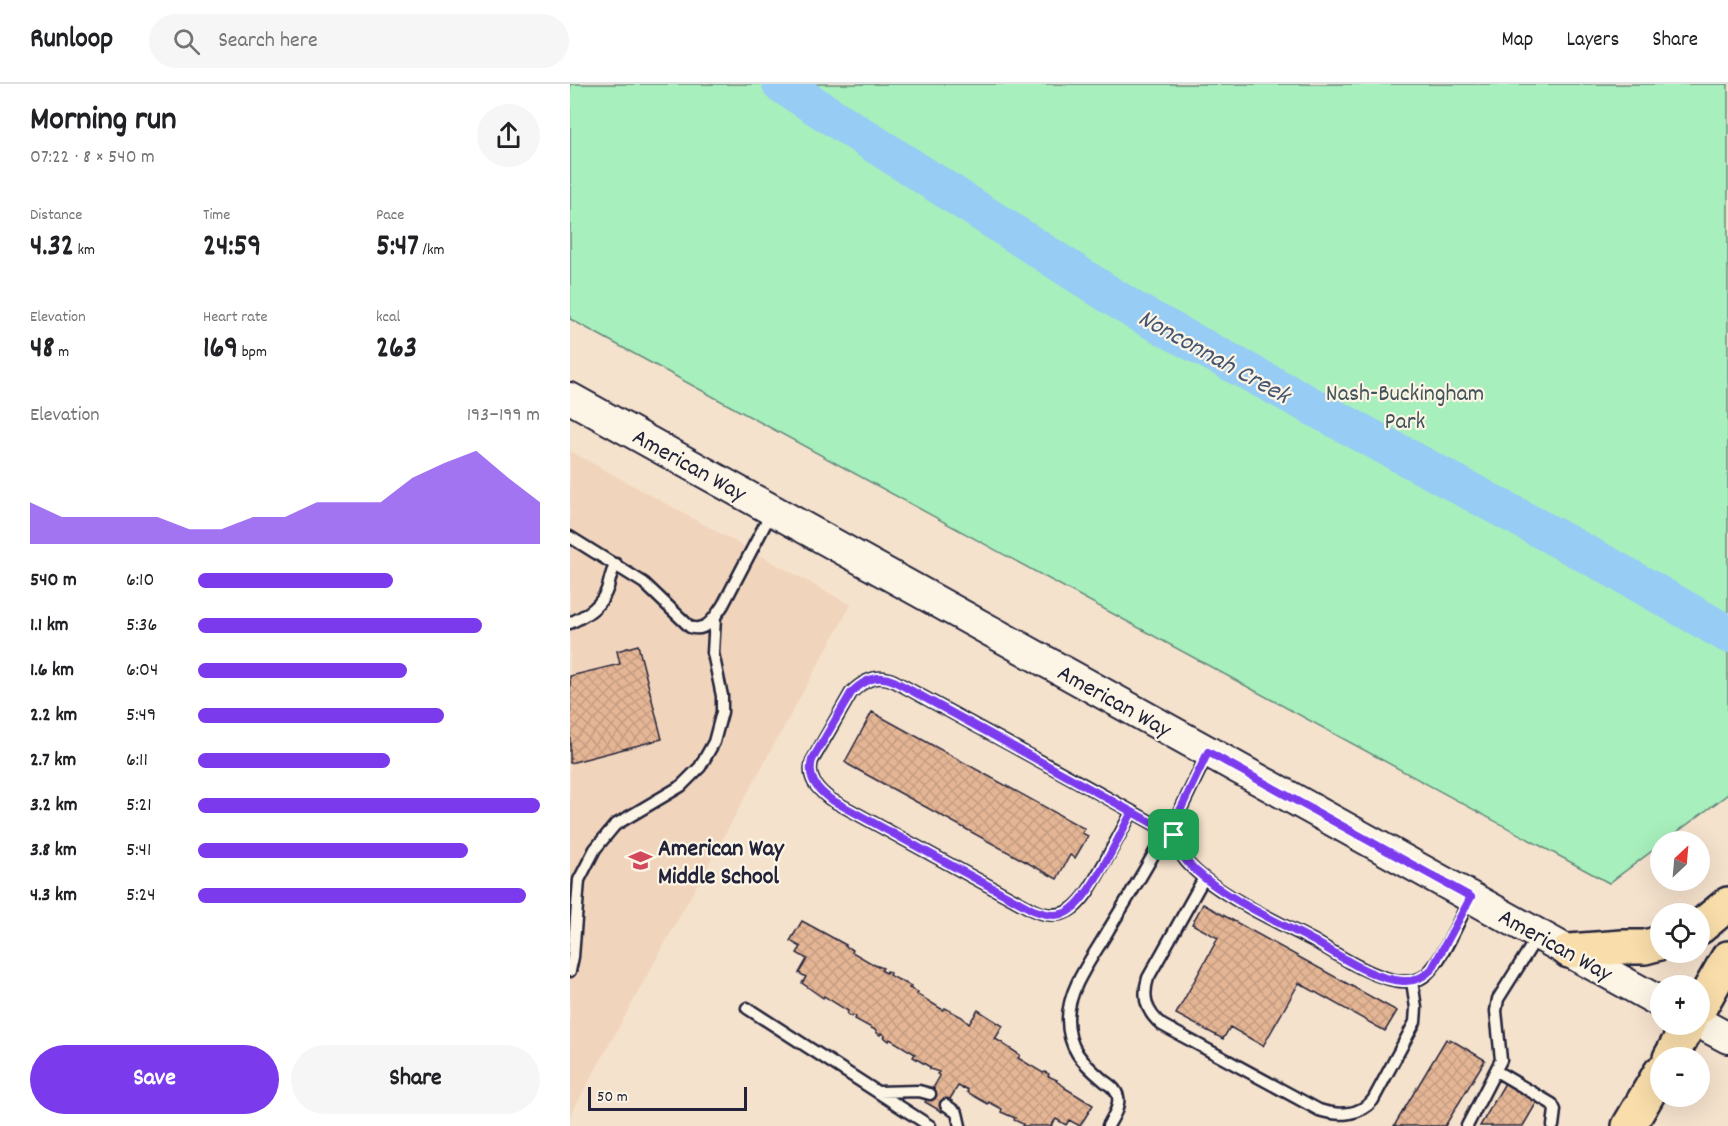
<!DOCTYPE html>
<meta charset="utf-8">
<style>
body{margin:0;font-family:Dekko,sans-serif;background:#f6f6f6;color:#202124;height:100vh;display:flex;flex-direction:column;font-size:22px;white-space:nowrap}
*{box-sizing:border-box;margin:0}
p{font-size:20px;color:#757577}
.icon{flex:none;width:33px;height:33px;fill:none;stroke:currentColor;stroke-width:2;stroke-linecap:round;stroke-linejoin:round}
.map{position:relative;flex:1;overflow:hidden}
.drawer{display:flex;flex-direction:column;background:#fff;width:570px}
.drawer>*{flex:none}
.needle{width:39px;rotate:26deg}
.buttons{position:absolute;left:1080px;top:747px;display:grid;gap:12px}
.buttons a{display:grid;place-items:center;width:60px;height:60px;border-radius:50%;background:#fff;box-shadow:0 6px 24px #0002;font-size:30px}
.scale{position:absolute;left:18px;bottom:15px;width:159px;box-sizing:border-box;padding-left:6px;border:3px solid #22223b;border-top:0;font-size:16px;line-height:21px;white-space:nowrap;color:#22223b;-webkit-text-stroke:4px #fcf5e5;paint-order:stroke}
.pin{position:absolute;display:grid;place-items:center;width:51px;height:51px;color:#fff;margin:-26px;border-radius:12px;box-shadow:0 3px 9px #0006}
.round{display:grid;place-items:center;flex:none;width:63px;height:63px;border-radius:32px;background:#f6f6f6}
.head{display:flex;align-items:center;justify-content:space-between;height:102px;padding:0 30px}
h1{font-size:33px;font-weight:800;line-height:45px}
.stats{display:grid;grid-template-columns:repeat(3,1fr);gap:9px;height:102px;padding:6px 30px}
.stats div{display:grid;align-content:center}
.stats b{font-size:30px;font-weight:800}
.stats small{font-size:16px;font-weight:400}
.stats p{font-size:16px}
.chart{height:168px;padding:12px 30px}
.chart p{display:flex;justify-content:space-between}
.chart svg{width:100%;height:108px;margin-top:6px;fill:#7c3aed;opacity:.7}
.primary-button{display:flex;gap:12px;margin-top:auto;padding:12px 30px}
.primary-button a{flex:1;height:69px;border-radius:36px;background:#7c3aed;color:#fff;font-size:24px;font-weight:800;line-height:69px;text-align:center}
.primary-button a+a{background:#f6f6f6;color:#202124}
ul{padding:0 30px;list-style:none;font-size:20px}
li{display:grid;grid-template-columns:96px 72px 1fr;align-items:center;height:45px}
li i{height:15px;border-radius:8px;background:#7c3aed}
header{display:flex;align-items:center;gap:36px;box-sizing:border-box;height:84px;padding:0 30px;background:#fff;border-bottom:2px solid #e0e0e0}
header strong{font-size:28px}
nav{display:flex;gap:33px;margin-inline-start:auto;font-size:21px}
.search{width:420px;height:54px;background:#f6f6f6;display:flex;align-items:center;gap:15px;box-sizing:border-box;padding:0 21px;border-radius:33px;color:#757577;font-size:22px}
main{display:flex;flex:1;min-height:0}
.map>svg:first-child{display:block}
</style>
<header>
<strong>Runloop</strong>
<div class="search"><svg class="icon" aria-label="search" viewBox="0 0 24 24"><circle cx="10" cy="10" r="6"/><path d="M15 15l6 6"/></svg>Search here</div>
<nav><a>Map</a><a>Layers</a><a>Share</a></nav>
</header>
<main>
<section class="drawer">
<div class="head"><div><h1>Morning run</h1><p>07:22 · 8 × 540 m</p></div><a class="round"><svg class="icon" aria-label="share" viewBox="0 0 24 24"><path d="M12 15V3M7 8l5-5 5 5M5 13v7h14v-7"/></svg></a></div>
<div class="stats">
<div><p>Distance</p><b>4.32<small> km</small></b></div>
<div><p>Time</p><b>24:59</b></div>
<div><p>Pace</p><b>5:47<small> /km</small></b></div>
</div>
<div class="stats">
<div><p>Elevation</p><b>48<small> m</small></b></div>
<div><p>Heart rate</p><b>169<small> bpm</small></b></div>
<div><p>kcal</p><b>263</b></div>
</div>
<div class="chart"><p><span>Elevation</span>193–199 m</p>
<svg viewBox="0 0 160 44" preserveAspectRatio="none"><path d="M0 44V27L10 33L20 33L30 33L40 33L50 38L60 38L70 33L80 33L90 27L100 27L110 27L120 17L130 11L140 6L150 17L160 27V44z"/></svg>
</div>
<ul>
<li><b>540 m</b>6:10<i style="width:57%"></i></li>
<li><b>1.1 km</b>5:36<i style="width:83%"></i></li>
<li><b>1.6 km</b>6:04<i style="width:61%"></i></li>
<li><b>2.2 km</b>5:49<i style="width:72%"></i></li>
<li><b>2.7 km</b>6:11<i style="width:56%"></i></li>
<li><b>3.2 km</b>5:21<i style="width:100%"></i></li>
<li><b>3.8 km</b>5:41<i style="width:79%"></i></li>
<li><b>4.3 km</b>5:24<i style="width:96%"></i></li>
</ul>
<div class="primary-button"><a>Save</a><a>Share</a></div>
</section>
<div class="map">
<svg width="1158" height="1042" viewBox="0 0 1158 1042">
<defs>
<pattern id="building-cross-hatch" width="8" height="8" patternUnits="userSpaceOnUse" patternTransform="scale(1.5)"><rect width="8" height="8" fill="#e5b695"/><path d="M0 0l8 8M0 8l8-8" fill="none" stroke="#c49c81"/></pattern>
</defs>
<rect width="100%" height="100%" fill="#f5e2cd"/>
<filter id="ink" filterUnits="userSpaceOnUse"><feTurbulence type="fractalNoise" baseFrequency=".0167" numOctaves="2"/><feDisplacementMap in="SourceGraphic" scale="12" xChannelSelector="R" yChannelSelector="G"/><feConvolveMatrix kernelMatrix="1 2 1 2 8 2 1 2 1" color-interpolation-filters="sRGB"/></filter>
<g filter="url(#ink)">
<!-- built -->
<path fill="#f0d5bc" d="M0 367 281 521 0 1032Z"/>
<!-- park -->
<path fill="#a7efbc" stroke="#64887c" stroke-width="1.5" d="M0 0H1158V710L1095 757 1090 758V761L1039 799 0 235Z"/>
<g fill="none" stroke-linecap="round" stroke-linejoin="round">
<!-- river -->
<path stroke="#97ccf5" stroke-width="38" d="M211 0 565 227 1037 481 1158 550"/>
</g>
<!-- building -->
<path fill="url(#building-cross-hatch)" stroke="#22223b" stroke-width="1.5" d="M68 561 92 655 0 679V592L50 580 47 567Z
M302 628 515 745 512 749 518 752 505 774 500 771 487 795 279 681 275 678Z
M633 820 827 927 815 947 729 899 693 962 660 943 653 955 606 930 648 854 622 840Z
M232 837 276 861 275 862 283 866 282 868 308 883V882L313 884 311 886 316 889 317 887 320 889 319 891 341 902 339 904 348 908 347 910 373 926 375 924 392 933 399 940 408 926 433 942 425 955 433 959V960L450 971 448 974 473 989 475 988 479 990 478 992 487 996 486 997 495 1003V1004L523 1021 510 1042 499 1036 496 1041 486 1035 481 1042H452L453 1040 444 1036 445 1034 431 1028 432 1025 419 1018 418 1020 397 1008 398 1006 393 1003 392 1004 388 1002 372 1028 355 1018 370 992 367 990 369 988 360 985V983L343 973 345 970 320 955 319 957 314 953 315 952 311 949 310 951 306 948 307 947 285 935 286 933 283 931 282 933 277 930 278 927 254 912 253 914 232 899 236 893 229 889 237 875 227 869 231 863 220 857Z
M876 955 879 957 880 955 915 976 875 1042H824Z
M935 999 967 1018 953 1042H910Z"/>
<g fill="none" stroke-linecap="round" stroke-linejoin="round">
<defs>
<path id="lane" d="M0 453 74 499 120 543C136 549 145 533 153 521L201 429
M0 539C17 531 32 522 38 503 40 495 41 488 46 480
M637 671 606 735C601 751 606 765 616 777 643 809 706 837 744 857 766 870 789 885 813 893 824 897 837 899 849 895 869 887 889 835 900 815
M562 728C553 745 544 761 535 778 518 807 504 844 463 826L260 715C247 705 237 694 242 677L281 609C293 597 307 589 324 597 417 648 511 699 604 751
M634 794 578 894C572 913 576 928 592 941L749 1026C768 1032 790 1032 803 1016L845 938 846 924 842 897
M0 887 3 873 9 796 25 765 45 741 111 702 130 683 144 658 152 628V612L143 569 145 533
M177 924 360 1042
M926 987 982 1020 985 1026 983 1042
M308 1008 349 1007 360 1010
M376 1021 387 1029 390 1042
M538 1042C543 1033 550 1023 548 1013 546 1004 539 1001 533 996 512 978 498 965 498 935 498 903 524 872 539 845 555 819 571 793 586 766L595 755 604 751
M897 1042 931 976 926 927 928 915 967 853"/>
<path id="secondary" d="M0 314 1090 918
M1130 939 1158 954"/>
<path id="primary" d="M1130 843 1158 820
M999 867 1053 863H1075L1090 859
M1130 923 1158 874
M1100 974 1119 940
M1059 1042 1090 989"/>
</defs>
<!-- lane casing -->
<use href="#lane" stroke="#22223b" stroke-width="15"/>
<!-- secondary casing -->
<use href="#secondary" stroke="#22223b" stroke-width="34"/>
<!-- primary casing -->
<use href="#primary" stroke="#22223b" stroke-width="38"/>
<!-- lane -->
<use href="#lane" stroke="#fcf5e5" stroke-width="10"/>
<!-- secondary -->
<use href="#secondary" stroke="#fcf5e5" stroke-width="30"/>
<!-- primary -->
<use href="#primary" stroke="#f9deab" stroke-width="33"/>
</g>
</g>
<g fill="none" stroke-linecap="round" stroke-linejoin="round" filter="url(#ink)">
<defs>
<path id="route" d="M604 751C606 765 614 776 625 786 657 815 704 836 742 856 769 871 803 896 833 897 845 898 854 893 862 885L901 813 638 668 606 735 604 742V751L324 597C307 589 293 597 281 609L242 676C237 694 247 705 260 715L463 826C474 830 484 833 495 829 519 819 549 752 562 728L604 751"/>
</defs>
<!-- route casing -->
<use href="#route" stroke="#fff" stroke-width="12"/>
<!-- route -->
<use href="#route" stroke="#7c3aed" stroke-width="8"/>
</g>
<!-- icons -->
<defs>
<symbol id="school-bare" viewBox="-9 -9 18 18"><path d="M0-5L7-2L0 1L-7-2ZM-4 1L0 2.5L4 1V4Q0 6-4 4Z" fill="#d1495b" stroke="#fcf5e5" stroke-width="2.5" paint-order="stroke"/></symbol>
</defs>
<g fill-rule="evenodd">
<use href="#school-bare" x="54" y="760" width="33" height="33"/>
</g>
<g text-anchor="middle" stroke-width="4.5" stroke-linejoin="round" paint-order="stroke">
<!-- park labels -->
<g font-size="24" fill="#43555b" stroke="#fcf5e5">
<text x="835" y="316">Nash-Buckingham<tspan x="835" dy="28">Park</tspan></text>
</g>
<!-- street labels -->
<g font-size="24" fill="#22223b" stroke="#fcf5e5">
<text transform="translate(120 380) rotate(29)" y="8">American Way</text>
<text transform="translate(545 616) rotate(29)" y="8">American Way</text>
<text transform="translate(986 860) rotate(29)" y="8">American Way</text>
</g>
<!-- poi labels -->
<g font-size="24" font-weight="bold" fill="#22223b" stroke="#fcf5e5" text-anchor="start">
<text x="88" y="771">American Way<tspan x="88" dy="28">Middle School</tspan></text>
</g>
<!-- water labels -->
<g font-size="26" font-style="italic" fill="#455573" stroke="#fcf5e5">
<text transform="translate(645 271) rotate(29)" y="9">Nonconnah Creek</text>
</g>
</g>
</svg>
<div class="buttons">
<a><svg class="needle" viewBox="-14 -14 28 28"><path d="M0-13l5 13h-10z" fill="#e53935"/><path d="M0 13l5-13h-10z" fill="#757577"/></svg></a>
<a><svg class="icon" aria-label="locate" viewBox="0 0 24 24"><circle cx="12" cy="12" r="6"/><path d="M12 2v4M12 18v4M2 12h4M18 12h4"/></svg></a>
<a>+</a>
<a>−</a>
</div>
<div class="scale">50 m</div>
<div class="pin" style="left:604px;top:751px;background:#1e9e55"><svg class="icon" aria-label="arrive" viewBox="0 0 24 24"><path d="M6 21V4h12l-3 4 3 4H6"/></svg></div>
</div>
</main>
